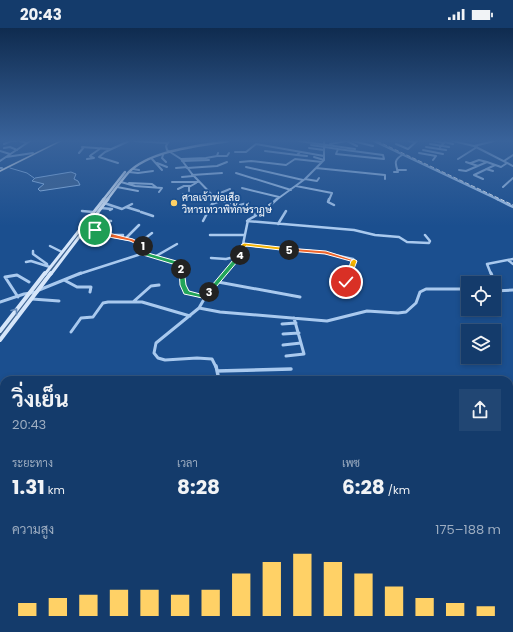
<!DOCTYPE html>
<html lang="th">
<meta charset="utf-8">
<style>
body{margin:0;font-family:Poppins,Sarabun,sans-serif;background:#214673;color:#f1f3f6;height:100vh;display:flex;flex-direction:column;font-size:15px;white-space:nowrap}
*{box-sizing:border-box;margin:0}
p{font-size:13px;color:#9dadc1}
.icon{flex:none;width:22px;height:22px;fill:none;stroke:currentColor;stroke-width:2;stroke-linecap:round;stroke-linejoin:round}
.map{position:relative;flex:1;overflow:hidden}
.drawer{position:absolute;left:0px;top:348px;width:513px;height:256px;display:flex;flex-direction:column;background:#143b6b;border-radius:12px 12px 0 0;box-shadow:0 2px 6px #0003,0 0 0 1px #33557e}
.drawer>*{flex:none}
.controls{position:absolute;left:461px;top:248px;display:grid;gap:8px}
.controls a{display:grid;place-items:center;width:40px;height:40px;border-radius:0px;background:#143b6b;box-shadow:0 2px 6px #0003,0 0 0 1px #33557e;font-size:20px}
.pin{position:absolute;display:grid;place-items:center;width:34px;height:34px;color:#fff;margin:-17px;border:2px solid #fff;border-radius:50%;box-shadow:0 1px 4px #0007}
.km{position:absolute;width:20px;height:20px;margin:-10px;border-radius:50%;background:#222;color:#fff;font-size:11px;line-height:20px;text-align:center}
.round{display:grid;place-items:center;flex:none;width:42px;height:42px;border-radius:0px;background:#214673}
.summary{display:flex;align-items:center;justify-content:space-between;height:68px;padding:0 12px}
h1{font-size:22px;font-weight:700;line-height:30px}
.figures{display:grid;grid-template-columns:repeat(3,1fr);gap:6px;height:68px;padding:4px 12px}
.figures div{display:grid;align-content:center}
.figures b{font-size:20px;font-weight:700}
.figures small{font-size:11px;font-weight:400}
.figures p{font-size:11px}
.chart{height:112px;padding:8px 12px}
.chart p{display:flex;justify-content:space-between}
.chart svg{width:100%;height:72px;margin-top:4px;stroke:#ffd166;stroke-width:6}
.status{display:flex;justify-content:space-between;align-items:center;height:28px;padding:0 20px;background:#143b6b;direction:ltr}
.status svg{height:11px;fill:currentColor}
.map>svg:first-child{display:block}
</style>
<div class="status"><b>20:43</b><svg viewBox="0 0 49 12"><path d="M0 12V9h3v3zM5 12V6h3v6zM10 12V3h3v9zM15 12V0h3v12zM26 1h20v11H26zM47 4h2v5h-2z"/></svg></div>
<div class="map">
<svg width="513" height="604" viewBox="0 0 513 604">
<rect width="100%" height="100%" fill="#1b4f8f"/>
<!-- water -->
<path fill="#3c6290" stroke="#9cc4f0" d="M71 144 76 146 74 151 78 153 80 157 40 163 38 161 44 156 32 153 35 150Z"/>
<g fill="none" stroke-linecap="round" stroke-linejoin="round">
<!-- stream -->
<path stroke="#9cc4f0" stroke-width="1" d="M10 140 27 145 34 150"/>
<!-- canal-far2 -->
<path stroke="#3c6290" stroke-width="2" d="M105 172 130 142"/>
<!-- canal-far1 -->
<path stroke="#3c6290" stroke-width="2.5" d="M48 246 106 171"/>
<!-- canal -->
<path stroke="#3c6290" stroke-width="3" d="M0 307 45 250"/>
<!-- street-far4 -->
<path stroke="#a9c9ee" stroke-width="2" d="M12 113H16
M20 113 27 115
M135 113 167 115
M169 113 166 118 167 122 181 131 192 146 216 171 219 172
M299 113 355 121
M347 113 357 118
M353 113 373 118
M374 113 499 172
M408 113 415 114
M434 113 444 115
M453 113 474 118 513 138
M445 114 453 116
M4 116 11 113
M330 116 346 113
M396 116 408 121 417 113
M430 116 449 119
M311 117 325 119
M474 118 494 113
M82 119 110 121
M325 119 338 121
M426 119 446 122
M440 119 445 114
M4 120 10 119 17 122
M309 120 324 122
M338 121 383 127 384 131 336 126Z
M423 122 443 126
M0 123 10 126
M265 123 297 127 300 124
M235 124H246L256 116 324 128
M79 125 84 119
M419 125 436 128 433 132
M91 127 101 120
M163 127 162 130 166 134
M297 127 307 128
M217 128H227L229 125
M6 129 33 125
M314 129 324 132
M87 131 94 130 90 128
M152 131 162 142
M181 131 206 130 217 128 218 125
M458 131 477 119
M0 133 30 113
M182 133 209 132
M504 133 513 127
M240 134 251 133 286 137 295 131 322 134
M466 134 478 138
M118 135 99 129 105 124 129 113
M157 135 167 139
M471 135 479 132 487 134
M246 139 303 152
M0 140H2
M176 140 187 139
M187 140 217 138 227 134
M316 140 385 147V151
M133 141 139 142
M486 141 493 143
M397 142H406
M459 142 466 143 487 134 501 139 507 135
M129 144 138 145 153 143
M394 144H398C395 135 394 132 402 127
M236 145 291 162
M192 147 222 145
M182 149 193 148
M305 151 317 153 319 150
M483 151 474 147 495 137
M121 154 135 158 162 160 159 164
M172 154H198
M129 155 152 156 156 159
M296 158 332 165 329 172
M117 159 138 163
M503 159 513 150
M242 160 279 169
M178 161 184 158H190
M189 163V159L196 155
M183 166 216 171
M213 168 230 161
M276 172 305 151 324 132V113"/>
<!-- street-far3 -->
<path stroke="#a9c9ee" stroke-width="2.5" d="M217 171 258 187
M329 171 328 174 334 177
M497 171 513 179
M104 175 122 181 132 176
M237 178 244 176
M126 179 139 183
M101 180 112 181 110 182
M253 180 264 183
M82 183 93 184
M141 184 153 188
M93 191 111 193
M203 193 212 176 220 173
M247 193 354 202 375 207 399 209 407 214 429 215 430 213 425 207
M278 196 286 183
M87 198 96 199 95 205
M84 203 135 213 147 222 144 226
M115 207H123
M210 207H244
M126 210 139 197
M139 215 152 205
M244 217 321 224 353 231 354 233 349 246
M50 218 62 224
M33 223V226L47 236V238
M156 228 177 216
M211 230 226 231 239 228
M508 232 513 236
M26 234 31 233 50 239
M79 246 141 226H148L180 237 182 246
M224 246 241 226 248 192 264 183 277 171
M491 246 487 236 513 231"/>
<!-- street-far2 -->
<path stroke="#a9c9ee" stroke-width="3" d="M181 245C185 264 186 266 205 269
M64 252 77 259H91L90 264
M218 254 300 269
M346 254 349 245
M483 255 493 250 491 245
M39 262 81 245
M494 263 513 262
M18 269 5 249 17 247 29 254
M32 271 59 273
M0 274 24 266 37 264
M133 274 151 258 159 257
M199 280 220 284 327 293 367 283 398 285 406 284 416 275 420 264 426 261H468
M282 296 296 295
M71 304 81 290 93 289 103 275 108 274H142L190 288
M283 306 299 305
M283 317 301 315
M286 328 304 326 294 290
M216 339 212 331 197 330 165 332 158 330 154 325 156 315 199 280 207 266 225 245"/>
<!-- street-far1 -->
<path stroke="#a9c9ee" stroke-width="3.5" d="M216 338 219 352
M217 343 291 341
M509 436H513"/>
<!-- street -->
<path stroke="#a9c9ee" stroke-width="4.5" d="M509 479 513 483
M509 584 513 590
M5 604 7 600
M102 604 103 600"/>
<!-- secondary-far2 -->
<path stroke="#d6e6fa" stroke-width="2.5" d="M103 172 125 144
M107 172C114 163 121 153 128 145 150 122 199 118 228 113"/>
<!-- secondary-far1 -->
<path stroke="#d6e6fa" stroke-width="3" d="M45 246 104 171
M51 246 108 171"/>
<!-- secondary -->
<path stroke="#d6e6fa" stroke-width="4" d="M0 303 45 245
M0 312 51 245"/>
<!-- highway -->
<path fill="#fff" fill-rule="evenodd" d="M59 113H62L0 144V142Z"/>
<!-- rail -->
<path stroke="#fff" stroke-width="1" stroke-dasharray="4.5 2" stroke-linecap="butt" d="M377 113 513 177"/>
</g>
<!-- one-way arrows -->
<defs><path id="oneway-chevron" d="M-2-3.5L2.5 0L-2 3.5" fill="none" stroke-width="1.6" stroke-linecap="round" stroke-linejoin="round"/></defs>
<use stroke="#668bba" href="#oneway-chevron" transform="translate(15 283) rotate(-52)"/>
<!-- sky -->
<linearGradient id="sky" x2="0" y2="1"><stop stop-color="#0f2b4f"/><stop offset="0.57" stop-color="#39639b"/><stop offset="1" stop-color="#39639b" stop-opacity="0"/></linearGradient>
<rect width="513" height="198" fill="url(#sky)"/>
<!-- split-1 -->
<path fill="#f0652b" stroke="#fff" d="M93 201 133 211 145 218 143 219 130 213 93 206Z"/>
<!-- split-2 -->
<path fill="#22a559" stroke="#fff" d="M143 216 149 222 148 225 180 234 184 241 180 242 176 237 143 227 144 222 140 218Z"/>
<!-- split-3 -->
<path fill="#22a559" stroke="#fff" d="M181 239 184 241 186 257 189 263 204 267 207 263H211L212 264 207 271 184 266 180 257 179 241Z"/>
<!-- split-4 -->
<path fill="#22a559" stroke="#fff" d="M238 226 243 227 211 265H207V263Z"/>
<!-- split-5 -->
<path fill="#f5b400" stroke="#fff" d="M244 215 289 220 292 222 289 223 246 218 242 228H238L241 217Z"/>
<!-- split-6 -->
<path fill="#f0652b" stroke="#fff" d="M287 220 326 223 357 233 354 234 325 226 289 223H287Z"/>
<!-- split-7 -->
<path fill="#f5b400" stroke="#fff" d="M354 231 357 233 349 254 344 255 351 233Z"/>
<!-- markers -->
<circle fill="#ffd166" stroke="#1b4f8f" stroke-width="1.5" cx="174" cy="175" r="4"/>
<g text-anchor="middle" stroke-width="4" stroke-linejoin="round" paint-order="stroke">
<!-- far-poi labels -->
<g font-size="10" fill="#fff" stroke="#1b4f8f" text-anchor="start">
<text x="182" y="173">ศาลเจ้าพ่อเสือ<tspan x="182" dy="12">วิหารเทวาพิทักษ์ราฏษ์</tspan></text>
</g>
</g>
</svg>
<div class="controls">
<a><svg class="icon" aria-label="locate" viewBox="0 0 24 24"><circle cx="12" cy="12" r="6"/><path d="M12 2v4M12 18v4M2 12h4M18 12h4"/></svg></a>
<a><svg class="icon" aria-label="layers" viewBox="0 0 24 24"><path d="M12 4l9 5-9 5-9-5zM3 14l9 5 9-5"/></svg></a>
</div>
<div class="pin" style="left:95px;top:202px;background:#1e9e55"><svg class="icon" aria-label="arrive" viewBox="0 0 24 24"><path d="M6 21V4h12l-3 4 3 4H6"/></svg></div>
<div class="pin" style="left:346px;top:254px;background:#d93025"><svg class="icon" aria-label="check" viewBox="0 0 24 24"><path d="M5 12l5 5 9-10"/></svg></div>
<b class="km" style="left:143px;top:218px">1</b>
<b class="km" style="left:181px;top:241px">2</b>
<b class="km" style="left:209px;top:264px">3</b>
<b class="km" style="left:240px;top:227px">4</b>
<b class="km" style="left:289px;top:222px">5</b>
<section class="drawer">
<div class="summary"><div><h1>วิ่งเย็น</h1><p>20:43</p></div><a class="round"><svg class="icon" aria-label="share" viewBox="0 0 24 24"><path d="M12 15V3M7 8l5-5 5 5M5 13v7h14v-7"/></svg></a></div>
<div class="figures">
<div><p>ระยะทาง</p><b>1.31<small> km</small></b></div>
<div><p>เวลา</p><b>8:28</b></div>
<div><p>เพซ</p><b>6:28<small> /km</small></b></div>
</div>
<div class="chart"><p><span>ความสูง</span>175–188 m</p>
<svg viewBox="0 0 160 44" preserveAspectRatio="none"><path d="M5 44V36M15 44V33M25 44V31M35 44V28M45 44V28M55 44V31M65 44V28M75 44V18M85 44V11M95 44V6M105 44V11M115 44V18M125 44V26M135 44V33M145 44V36M155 44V38"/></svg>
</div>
</section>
</div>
